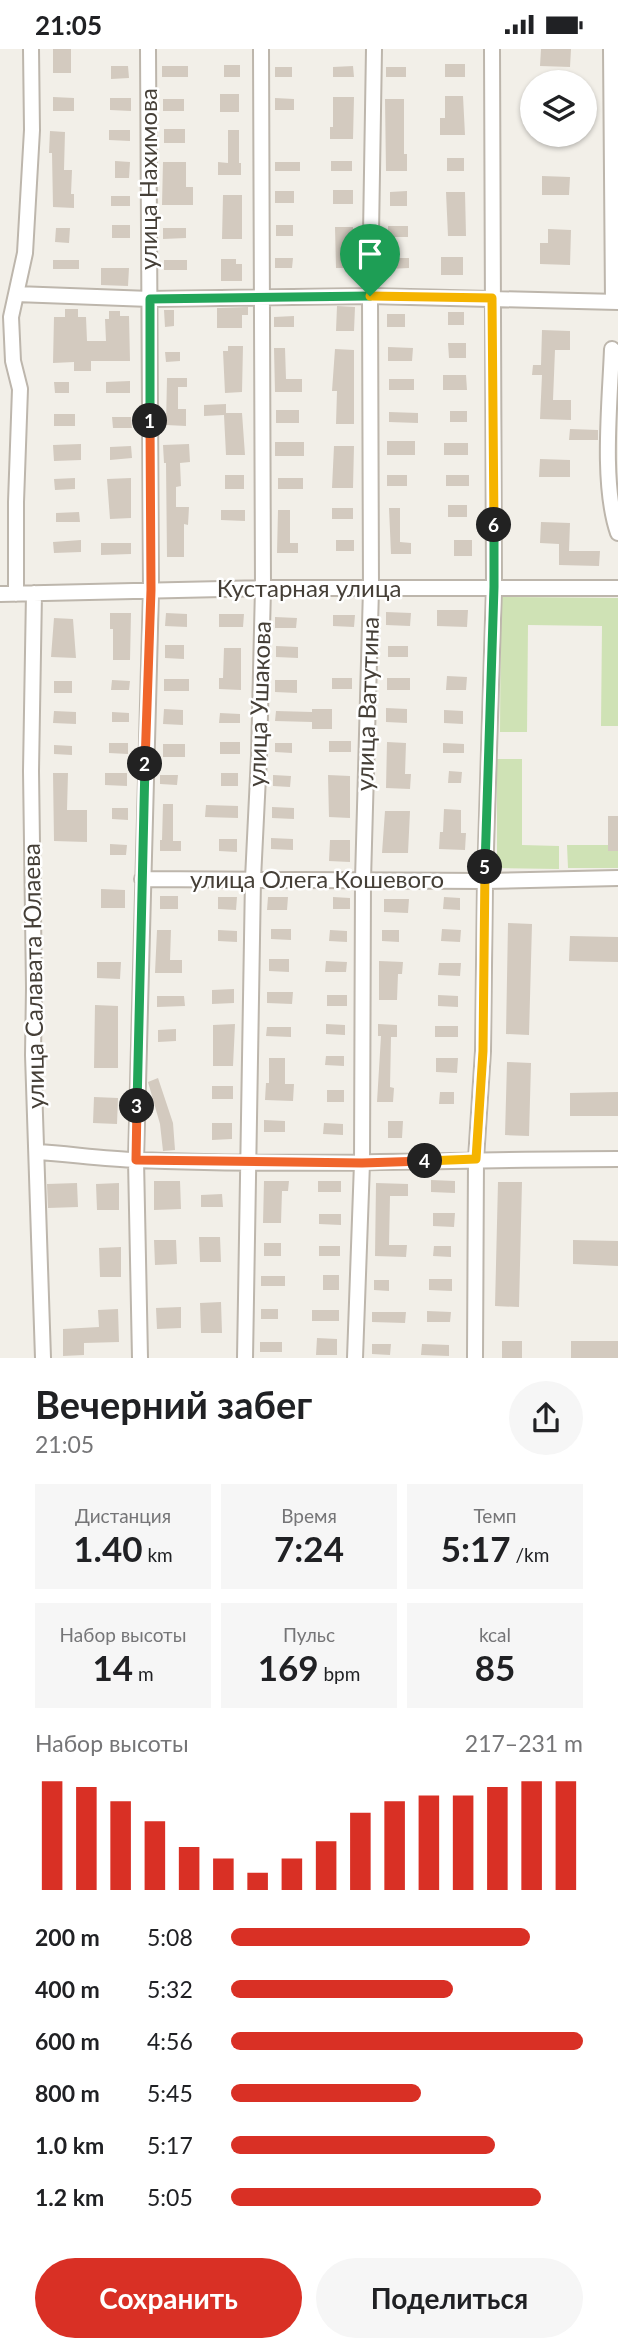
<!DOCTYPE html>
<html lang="ru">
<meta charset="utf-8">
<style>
body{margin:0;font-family:Lato,sans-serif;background:#f6f6f6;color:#202124;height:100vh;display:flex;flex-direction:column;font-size:26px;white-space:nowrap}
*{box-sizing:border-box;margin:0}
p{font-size:23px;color:#757577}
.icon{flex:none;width:38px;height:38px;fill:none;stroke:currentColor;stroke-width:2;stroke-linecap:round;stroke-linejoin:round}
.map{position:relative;height:1309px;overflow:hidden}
.drawer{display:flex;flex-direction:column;background:#fff;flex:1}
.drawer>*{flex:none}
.controls{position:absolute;left:520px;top:21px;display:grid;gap:14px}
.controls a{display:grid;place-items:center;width:77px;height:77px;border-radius:50%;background:#fff;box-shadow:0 2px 5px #0004;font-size:35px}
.pin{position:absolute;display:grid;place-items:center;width:60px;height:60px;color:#fff;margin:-72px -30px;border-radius:50% 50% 50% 0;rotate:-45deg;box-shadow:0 0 7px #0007}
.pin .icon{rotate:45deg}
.km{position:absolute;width:35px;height:35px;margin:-18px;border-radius:50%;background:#222;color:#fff;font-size:19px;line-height:35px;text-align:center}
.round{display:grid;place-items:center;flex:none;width:74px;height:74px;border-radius:37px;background:#f6f6f6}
.summary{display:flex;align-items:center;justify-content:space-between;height:119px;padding:0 35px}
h1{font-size:38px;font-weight:700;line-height:52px}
.stats{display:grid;grid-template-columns:repeat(3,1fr);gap:10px;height:119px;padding:7px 35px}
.stats div{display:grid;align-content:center;border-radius:0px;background:#f6f6f6;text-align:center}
.stats b{font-size:35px;font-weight:700}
.stats small{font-size:19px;font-weight:400}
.stats p{font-size:19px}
.chart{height:196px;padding:14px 35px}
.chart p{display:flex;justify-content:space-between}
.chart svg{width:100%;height:126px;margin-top:7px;stroke:#d93025;stroke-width:6}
.action{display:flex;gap:14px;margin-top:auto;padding:14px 35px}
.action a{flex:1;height:80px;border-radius:42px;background:#d93025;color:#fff;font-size:28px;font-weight:700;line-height:80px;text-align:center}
.action a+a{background:#f6f6f6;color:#202124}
ul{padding:0 35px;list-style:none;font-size:23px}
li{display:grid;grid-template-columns:112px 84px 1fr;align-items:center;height:52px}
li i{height:18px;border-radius:9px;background:#d93025}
.status{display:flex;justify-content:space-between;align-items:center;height:49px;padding:0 35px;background:#fff;direction:ltr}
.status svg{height:19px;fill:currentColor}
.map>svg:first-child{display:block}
</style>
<div class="status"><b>21:05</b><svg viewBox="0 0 49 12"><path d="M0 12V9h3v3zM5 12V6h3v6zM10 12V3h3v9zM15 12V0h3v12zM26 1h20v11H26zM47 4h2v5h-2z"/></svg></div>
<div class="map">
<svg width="618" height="1309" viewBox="0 0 618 1309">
<rect width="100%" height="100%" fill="#f2efe8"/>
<!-- green -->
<path fill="#cfe2b5" d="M501 548 618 549V677H601L602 577 528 576 527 683H500Z
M497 710H522V796L559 797V820L497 819Z
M567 796H618V819H568Z"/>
<!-- building -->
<path fill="#d3cabf" d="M53 0H71V24H53Z
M541 0H571L570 18 540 17Z
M445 15H465V28H445Z
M224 16H240V28H224Z
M111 17H128L129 29 111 30Z
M162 17H188V28H162Z
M353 17 354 28H333V18Z
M275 18H292V28H275Z
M386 18H406V28H386Z
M220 45H239V63H220Z
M445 47H463L465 86H440V69H445Z
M53 48 74 49V62H53Z
M333 48H354L353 90H330V78H333Z
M110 49H131V62L110 61Z
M275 49 294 50V61H275Z
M163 50H184V62H163Z
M385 50H404V105H407V122H386Z
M164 80H185V94H164Z
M109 81H130V92L109 91Z
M228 81H239V114H241V126H218V113L228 114Z
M50 82 65 83 64 121H72L71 145H74V159L53 158 52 104H49Z
M447 109H464V122H447Z
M115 112 130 113 129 129H115Z
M331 112H352V122H331Z
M163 113H186V138H193V156H162Z
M275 113H300V122H275Z
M542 127 570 128 569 146H542Z
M333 141H353V155H333Z
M275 142H294V154H275Z
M407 142V157H390V143Z
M446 143H465L466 187H448Z
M223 146H242V190H222Z
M111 147H130V157H111Z
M112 176H130V189H112Z
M276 176H293V187H276Z
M388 177H408V188H388Z
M335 178H353V202H358V219H336Z
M56 179H70L69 194 55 193Z
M163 179H186V189L163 190Z
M548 180 571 181 570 216 540 215V194H548Z
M441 208H463V226H441Z
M275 209H293L292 219H275Z
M387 209H409V219L387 220Z
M221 210H236V215H242V232H221Z
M53 211H79V220H53Z
M164 211H187V221H164Z
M101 219H129L128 237 101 236Z
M337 257 355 258 354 282H336Z
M248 258V266H242V279H217V259Z
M65 260H78V268H86L87 292H106L105 270H109V262H120V267H129L130 312H91V322H74V313L53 314 54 268H65Z
M164 261H174V277L165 278Z
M448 263H464V276H448Z
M387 265H405V278H387Z
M294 267V278H274V268Z
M542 281 570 282V301H555L553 351H571V371L540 370 542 326H532L533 316H541Z
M448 294H466V309H449Z
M228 297H243L242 343 225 344 223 302H228Z
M388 298 413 299 412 312H388Z
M274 299H285L286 330H302V343H275Z
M335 300 354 301V375H336L337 342H332Z
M165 303H180V312L166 313Z
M443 326H466L467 341H443Z
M167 329H187V338H178V360H186V377L166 376Z
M389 330H414V341H389Z
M130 332V344H106V333Z
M54 333H69V344H55Z
M226 355V364H242L245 406H226L224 366 204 367V356Z
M276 361H299V374H276Z
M450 362H467V373H450Z
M389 363 418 364V374L389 373Z
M54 365H75V377H54Z
M112 368H131L132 379H113Z
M570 380 598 381V391H569Z
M387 392H415V406H387Z
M275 393H304V407H275Z
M444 394H468V406H444Z
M81 395V411L54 412 53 396Z
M189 395 190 413 180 414 181 437 176 438V458H189L188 476 184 475V508H167L166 414H164L163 396Z
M131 397 132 409 110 411V398Z
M334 397H354L353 439H332Z
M540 410 570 411V428H539Z
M225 426H244V440H225Z
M387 426H407V437H387Z
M446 426H469V437H446Z
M75 429V440L55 441 54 430Z
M131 429V469L110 470 107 430Z
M278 429H303V440H278Z
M448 456H467V468H448Z
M332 459H353V470H332Z
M389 459H400V493L411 494V505H391Z
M221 461H245V472L221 471Z
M278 461H290V494H298V504H277Z
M79 463 80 473H56V464Z
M541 473 570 474 569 502H600L599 517 559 516V495L540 494Z
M81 491V503L54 504 53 493Z
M336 491H354V502H336Z
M454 491H472V507H454Z
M101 494H131V505L101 506Z
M437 561H468L467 578 437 577Z
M386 563 411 564 410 577 386 576Z
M110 564H131L130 611H113V580H110Z
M166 564 187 565V578L165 577Z
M219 565H244L243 578H219Z
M333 566H355L354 578 333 577Z
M275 568 297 569 296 579H275Z
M54 569 73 570 76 609 51 608Z
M165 596H184V610L165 609Z
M276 597 298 598V609L276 608Z
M388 597H408V608H388Z
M224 599H241V641L219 640V629H223Z
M447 627 467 628 466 641H446Z
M332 629H352V640H332Z
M387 629H410V641H387Z
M164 630H189V642H164Z
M112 631 130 632 129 641H111Z
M275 631H297V644L275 643Z
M54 632H72V644H54Z
M386 659 407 660V674L386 673Z
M164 660 183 661V676L163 675Z
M312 660H332V680H312V673L275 672 276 662 312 663Z
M444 661 463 662V675L444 674Z
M54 662 76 663V675L53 674Z
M112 663 129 664V673H112Z
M220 664 240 665V674H219Z
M329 692H351V703H329Z
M220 693H240V705H220Z
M387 693 406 694 405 725H411L410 740 386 739Z
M109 694H128V705L109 704Z
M275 694H292V704L275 703Z
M443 694 464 695V704H443Z
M163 695H185V708H163Z
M54 696 72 697V706L54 705Z
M449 722 462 723 461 734H448Z
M53 724H68L67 761H87V793L54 792Z
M105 724H127V737L105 736Z
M221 724H238V737H221Z
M160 726H178L177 736 160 735Z
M273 726 291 727 290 738 273 737Z
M328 726 350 727V769L329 768Z
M163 755H173V792H181V802H160V791H162Z
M206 756 238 757V769L205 768Z
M272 758 294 759V770L272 769Z
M112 759H128V771L112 770Z
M444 760 461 761V784H466L465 801 439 800 440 783H443Z
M385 762H410L408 804H382Z
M608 767H618V802H608Z
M271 789 293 790V801L271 800Z
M219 790H237V803L219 802Z
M330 791H350V813L329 812Z
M110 795 127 796 126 806H110Z
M101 840 125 841V859H101Z
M160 847H178V860H160Z
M218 848H237L236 861 218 860Z
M268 848H288L287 861H267Z
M333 848 350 849V860H333Z
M444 848 460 849V861L443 860Z
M384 850H409L408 864 384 863Z
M508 874 532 875 529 986 506 985Z
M271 880H291V891L271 890Z
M442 880 461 881 460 893 441 892Z
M157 881H171L170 911H182V924H155Z
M218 881 237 882V893L218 892Z
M330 881 347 882V893L329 892Z
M382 881H399V893L382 892Z
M570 887 618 888V913L569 912Z
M269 910H289V923L269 922Z
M326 912 347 913 346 923H325Z
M379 912 403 913 402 925H398L397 951H379Z
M97 913H121L120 930 97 929Z
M439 914H461L460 927 438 926Z
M234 940V954L212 955V941Z
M267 943H293L292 955 267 954Z
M327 946H347V957H327Z
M438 946 458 947V958L438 957Z
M157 947H184L185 957 157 958Z
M95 956 118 957V1019H94Z
M235 975 233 1017H213V976Z
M326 975 345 976V986L326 985Z
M378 975 397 976V988H391L390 1038 394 1039 393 1053H377L381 987H378Z
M435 977H458V988H435Z
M267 978H291V988L266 987Z
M176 980V992L158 993V981Z
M326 1007H344V1017L325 1016Z
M269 1009H285V1035H294L293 1052 265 1051 266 1034H269Z
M436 1009H458L457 1024 436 1023Z
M507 1013 531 1014 529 1087 505 1086Z
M158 1029 173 1074 175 1101 163 1102 160 1075 148 1033Z
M212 1037H233V1050H212Z
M327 1041H344V1053H327Z
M440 1043H454V1055H439Z
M618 1043V1067H570V1044Z
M94 1048 118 1049 117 1075 93 1074Z
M264 1071 285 1072V1083H264Z
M388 1072H403L402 1089H388Z
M212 1074H232V1090L212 1091Z
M324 1074 343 1075V1086L323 1085Z
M431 1131 455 1132V1144L431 1143Z
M154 1132H180L181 1160 154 1161Z
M264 1132H289L288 1142H282L281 1174H263Z
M318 1132H341V1143H318Z
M498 1133H522L519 1258 495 1257Z
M77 1134 78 1158 48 1159 47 1135Z
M119 1134V1161H97L96 1135Z
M376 1134 408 1135V1147H390L389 1196H407L406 1208 375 1207Z
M222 1145 223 1158H201V1146Z
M433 1164H455L454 1178 433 1177Z
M319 1165H341V1176L319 1175Z
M199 1188H220L221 1213H200Z
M154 1191H176L177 1215 155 1216Z
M573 1191 618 1192V1217L573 1215Z
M264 1194H281V1207H264Z
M319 1197H340V1207H319Z
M434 1197H451V1208L433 1207Z
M121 1198V1228H100L99 1199Z
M323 1226H339V1241H323Z
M261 1227H285V1237H261Z
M429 1230H452V1242L429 1241Z
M374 1231H389V1242L374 1241Z
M221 1253 222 1284H201L200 1254Z
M181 1258V1279L157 1280 156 1259Z
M118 1260 119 1293 84 1294V1306L63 1307V1280L99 1278 98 1261Z
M261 1260H278V1270H261Z
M312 1261H339V1272H312Z
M427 1262 451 1263 450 1273H427Z
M372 1263H406L405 1274 372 1273Z
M317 1289 337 1290V1306H316Z
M502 1292H522V1309H502Z
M571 1292H618V1309H571Z
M260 1293H282V1303H260Z
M372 1295H391L390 1306 372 1305Z
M422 1295 449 1296V1307L421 1306Z"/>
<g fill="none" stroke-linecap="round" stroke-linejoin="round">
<defs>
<path id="minor" d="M611 0 613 252
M16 245 150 250 370 247 618 253
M612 300C610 353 601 435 618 484
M34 544 31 722 34 939 33 1006 43 1309
M0 545 263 539H618
M16 545V453L20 340 13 312 11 268 25 204 32 81 31 0
M142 830 485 832 618 829
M37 1103C70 1105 104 1110 138 1111 298 1118 458 1110 618 1110
M140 1309 136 1111 151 541 148 0
M245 1309 253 830 259 707 263 539 261 0
M355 1309 362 1114 363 831 371 540 370 247 374 0
M475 1309 476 1110 483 1002 485 832 494 538 492 0"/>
</defs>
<!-- minor casing -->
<use href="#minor" stroke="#bdb6ac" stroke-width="18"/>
<!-- minor -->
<use href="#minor" stroke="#fff" stroke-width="14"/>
</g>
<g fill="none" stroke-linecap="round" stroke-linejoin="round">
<defs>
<path id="split-1" d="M150 372V250L370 247"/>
<path id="split-2" d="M145 715 151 541 150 372"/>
<path id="split-3" d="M137 1057 145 715"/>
<path id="split-4" d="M137 1057 136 1111 362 1114 425 1112"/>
<path id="split-5" d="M425 1112 476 1110 483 1002 485 818"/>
<path id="split-6" d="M485 818 494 538V476"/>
<path id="split-7" d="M370 247 492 249 494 476"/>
</defs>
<!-- split-1 casing -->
<use href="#split-1" stroke="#fff" stroke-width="14"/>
<!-- split-2 casing -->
<use href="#split-2" stroke="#fff" stroke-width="14"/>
<!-- split-3 casing -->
<use href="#split-3" stroke="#fff" stroke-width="14"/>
<!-- split-4 casing -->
<use href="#split-4" stroke="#fff" stroke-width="14"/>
<!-- split-5 casing -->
<use href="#split-5" stroke="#fff" stroke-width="14"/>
<!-- split-6 casing -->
<use href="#split-6" stroke="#fff" stroke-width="14"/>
<!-- split-7 casing -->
<use href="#split-7" stroke="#fff" stroke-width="14"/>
<!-- split-1 -->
<use href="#split-1" stroke="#22a559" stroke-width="9"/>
<!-- split-2 -->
<use href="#split-2" stroke="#f0652b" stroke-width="9"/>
<!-- split-3 -->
<use href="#split-3" stroke="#22a559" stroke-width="9"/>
<!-- split-4 -->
<use href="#split-4" stroke="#f0652b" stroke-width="9"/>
<!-- split-5 -->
<use href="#split-5" stroke="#f5b400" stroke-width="9"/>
<!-- split-6 -->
<use href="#split-6" stroke="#22a559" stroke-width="9"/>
<!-- split-7 -->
<use href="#split-7" stroke="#f5b400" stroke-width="9"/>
</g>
<g text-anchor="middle" stroke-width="5" stroke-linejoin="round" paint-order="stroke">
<!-- street labels -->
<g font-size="24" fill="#453f37" stroke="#fff">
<text transform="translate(149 130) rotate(-90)" y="8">улица Нахимова</text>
<text x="309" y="548">Кустарная улица</text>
<text transform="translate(260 655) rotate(-88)" y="8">улица Ушакова</text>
<text transform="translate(368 655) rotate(-88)" y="8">улица Ватутина</text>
<text x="317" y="839">улица Олега Кошевого</text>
<text transform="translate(34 927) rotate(-91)" y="8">улица Салавата Юлаева</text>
</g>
</g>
</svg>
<div class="controls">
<a><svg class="icon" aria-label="layers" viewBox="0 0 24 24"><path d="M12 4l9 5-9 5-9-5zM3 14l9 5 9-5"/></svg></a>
</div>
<div class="pin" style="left:370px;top:247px;background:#1e9e55"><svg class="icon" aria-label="arrive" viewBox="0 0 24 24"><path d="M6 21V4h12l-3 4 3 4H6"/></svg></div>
<b class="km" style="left:150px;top:372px">1</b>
<b class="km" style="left:145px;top:715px">2</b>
<b class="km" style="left:137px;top:1057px">3</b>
<b class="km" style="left:425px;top:1112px">4</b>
<b class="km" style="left:485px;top:818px">5</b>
<b class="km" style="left:494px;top:476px">6</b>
</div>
<section class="drawer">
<div class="summary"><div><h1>Вечерний забег</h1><p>21:05</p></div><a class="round"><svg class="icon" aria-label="share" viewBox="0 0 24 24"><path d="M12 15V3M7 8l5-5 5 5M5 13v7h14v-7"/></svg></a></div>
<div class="stats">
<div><p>Дистанция</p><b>1.40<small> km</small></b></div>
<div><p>Время</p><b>7:24</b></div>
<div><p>Темп</p><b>5:17<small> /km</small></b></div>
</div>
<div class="stats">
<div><p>Набор высоты</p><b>14<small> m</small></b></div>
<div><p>Пульс</p><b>169<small> bpm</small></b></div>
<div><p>kcal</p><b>85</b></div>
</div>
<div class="chart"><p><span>Набор высоты</span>217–231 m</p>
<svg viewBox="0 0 160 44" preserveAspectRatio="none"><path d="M5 44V6M15 44V8M25 44V13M35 44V20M45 44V29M55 44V33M65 44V38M75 44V33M85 44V27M95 44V17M105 44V13M115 44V11M125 44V11M135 44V8M145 44V6M155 44V6"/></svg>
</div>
<ul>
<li><b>200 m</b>5:08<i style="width:85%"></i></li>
<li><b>400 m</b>5:32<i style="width:63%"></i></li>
<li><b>600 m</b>4:56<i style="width:100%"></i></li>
<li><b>800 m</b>5:45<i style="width:54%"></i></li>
<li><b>1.0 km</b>5:17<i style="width:75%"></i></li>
<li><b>1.2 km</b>5:05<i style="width:88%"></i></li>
</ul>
<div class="action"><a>Сохранить</a><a>Поделиться</a></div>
</section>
